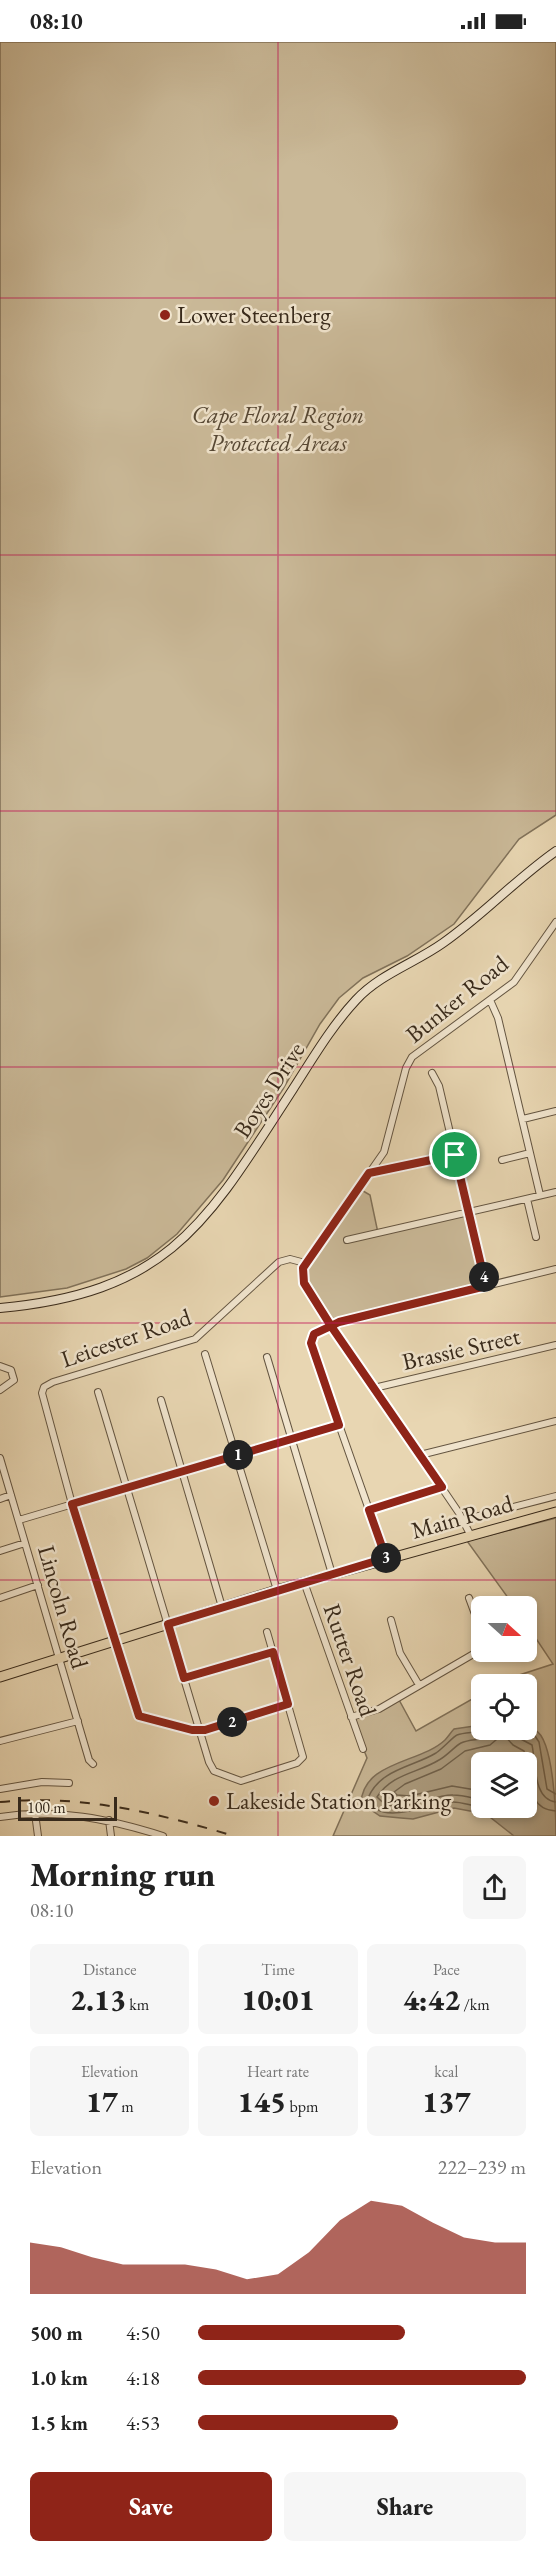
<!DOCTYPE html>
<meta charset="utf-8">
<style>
body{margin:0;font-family:"EB Garamond",serif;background:#f6f6f6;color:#222;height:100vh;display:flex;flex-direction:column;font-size:22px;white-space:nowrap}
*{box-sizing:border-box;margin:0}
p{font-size:20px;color:#767676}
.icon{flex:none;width:33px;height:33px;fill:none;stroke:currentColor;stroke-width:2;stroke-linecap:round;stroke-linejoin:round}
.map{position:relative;height:1794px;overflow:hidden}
.drawer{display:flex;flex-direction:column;background:#fff;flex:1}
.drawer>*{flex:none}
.needle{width:39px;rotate:111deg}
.buttons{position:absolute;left:471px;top:1554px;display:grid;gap:12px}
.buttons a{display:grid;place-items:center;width:66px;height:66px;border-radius:9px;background:#fff;box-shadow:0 3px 9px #0003;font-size:30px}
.scale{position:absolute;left:18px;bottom:15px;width:99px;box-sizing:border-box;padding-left:6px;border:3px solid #382a1b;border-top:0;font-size:16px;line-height:21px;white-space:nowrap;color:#382a1b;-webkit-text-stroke:4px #f0e4cd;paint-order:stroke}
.pin{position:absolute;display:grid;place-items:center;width:51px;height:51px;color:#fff;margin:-26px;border:3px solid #fff;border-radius:50%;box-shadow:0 2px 6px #0007}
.km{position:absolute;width:30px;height:30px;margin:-15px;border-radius:50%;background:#222;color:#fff;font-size:16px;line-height:30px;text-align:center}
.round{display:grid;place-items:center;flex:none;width:63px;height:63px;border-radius:9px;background:#f6f6f6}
.summary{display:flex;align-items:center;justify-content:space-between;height:102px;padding:0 30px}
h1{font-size:33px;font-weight:800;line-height:45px}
.metrics{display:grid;grid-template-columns:repeat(3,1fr);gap:9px;height:102px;padding:6px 30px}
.metrics div{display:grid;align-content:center;border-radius:9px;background:#f6f6f6;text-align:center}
.metrics b{font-size:30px;font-weight:800}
.metrics small{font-size:16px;font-weight:400}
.metrics p{font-size:16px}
.chart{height:168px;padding:12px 30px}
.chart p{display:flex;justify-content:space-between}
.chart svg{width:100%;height:108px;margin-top:6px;fill:#8f2418;opacity:.7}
.primary-button{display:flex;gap:12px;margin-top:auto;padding:12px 30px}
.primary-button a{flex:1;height:69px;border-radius:9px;background:#8f2418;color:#fff;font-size:24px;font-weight:800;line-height:69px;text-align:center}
.primary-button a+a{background:#f6f6f6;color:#222}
ul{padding:0 30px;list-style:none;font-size:20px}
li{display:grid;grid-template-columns:96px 72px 1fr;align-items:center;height:45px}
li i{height:15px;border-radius:8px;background:#8f2418}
.status{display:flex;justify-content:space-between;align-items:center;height:42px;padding:0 30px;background:#fff;direction:ltr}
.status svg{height:16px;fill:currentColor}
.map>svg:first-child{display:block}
</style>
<div class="status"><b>08:10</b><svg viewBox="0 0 49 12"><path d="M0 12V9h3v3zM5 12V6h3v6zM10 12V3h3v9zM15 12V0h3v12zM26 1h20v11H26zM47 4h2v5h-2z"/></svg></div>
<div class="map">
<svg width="556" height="1794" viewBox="0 0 556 1794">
<rect width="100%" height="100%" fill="#e8d6b2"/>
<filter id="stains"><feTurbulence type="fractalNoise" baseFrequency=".00333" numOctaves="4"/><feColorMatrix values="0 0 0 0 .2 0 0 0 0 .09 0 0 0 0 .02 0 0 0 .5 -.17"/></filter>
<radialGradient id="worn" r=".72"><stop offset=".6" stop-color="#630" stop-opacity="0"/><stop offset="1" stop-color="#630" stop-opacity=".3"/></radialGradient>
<!-- green -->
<path fill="#cab998" stroke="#81725a" stroke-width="1.5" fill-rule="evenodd" d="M0 0H556V773L519 797 454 882 407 914 363 936 339 956 320 982 283 1047 223 1138 177 1192 147 1216 126 1227 67 1246 0 1255Z
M358 1146 370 1153 378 1191 468 1170 486 1244 331 1284 304 1241 305 1221Z
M556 1476V1794H333L367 1716 351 1675 379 1667 398 1656 416 1689 481 1652 482 1688H526V1642H499L510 1636 553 1622 527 1583 526 1564H514L467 1499ZM482 1720H526V1766H482Z"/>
<!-- water -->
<path fill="#ac9c7f" stroke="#7e6e57" stroke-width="1.5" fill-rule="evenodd" d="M481 1683 482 1688C495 1688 526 1684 535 1688 554 1697 556 1774 556 1794H514L486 1772 454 1766 413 1777 401 1776 380 1774 361 1761C363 1719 421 1721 445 1698 448 1695 451 1690 454 1687ZM482 1720H526V1766H482Z"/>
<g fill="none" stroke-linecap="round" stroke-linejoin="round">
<!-- shore -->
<path stroke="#72634d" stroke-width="1.5" d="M513 1688 519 1696 532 1703C536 1721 533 1758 556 1760
M521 1688 535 1694 539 1700 547 1747 556 1752
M526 1722C530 1743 530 1768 556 1769
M482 1749 452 1744 410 1754 397 1753 394 1750 405 1742 441 1727 465 1709 490 1703 503 1692 513 1703 524 1709 526 1720
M482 1758C472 1756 463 1753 453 1753 431 1752 396 1777 377 1755 391 1732 418 1731 439 1718 447 1714 455 1704 461 1701 473 1695 486 1701 494 1688
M482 1765C472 1764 462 1760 453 1760 433 1760 378 1787 368 1756 380 1727 413 1725 436 1711 442 1707 454 1694 457 1693 465 1690 476 1691 485 1688"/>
<defs>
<path id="street" d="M490 958 498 976 540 1153
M432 1031 439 1044 486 1244
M523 1077 556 1069
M502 1118 530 1111
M369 1131 455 1113
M527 1157 536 1195
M347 1198 556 1150
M205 1312 277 1548
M267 1315 332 1532
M0 1324 11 1328 14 1338 0 1348
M374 1346 556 1303
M98 1350 209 1720 214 1729 241 1739 297 1721 303 1715 267 1590
M161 1358 222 1565
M420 1413 556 1379
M0 1416 89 1718 93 1722
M0 1457 11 1453
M369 1468 442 1445
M19 1478 339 1383
M463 1478 556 1454
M470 1492 459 1471 309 1250 303 1238V1226L384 1110 406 1026 412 1015 514 940 556 880
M0 1509 25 1501
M386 1516 312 1306 313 1292 339 1280 556 1227
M304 1540 363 1707
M0 1556 38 1543
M469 1556 482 1591
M391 1578 400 1611 419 1643
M184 1636 273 1610
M288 1662 205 1688H192L138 1673 72 1462 42 1351 44 1345 53 1340 195 1297 279 1220 290 1217 305 1221
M351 1675 379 1667 482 1607
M0 1699 78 1679
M0 1747 42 1740 69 1741
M35 1771 38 1794
M0 1775C57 1766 109 1777 163 1794
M109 1778 111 1794"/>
<path id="secondary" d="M0 1266C171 1250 207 1180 293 1047 313 1016 331 985 356 958 380 932 415 921 443 901 483 873 516 837 556 809"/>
<path id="primary" d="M0 1635 277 1548 556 1470"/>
</defs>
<!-- street casing -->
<use href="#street" stroke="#645541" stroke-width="8"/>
<!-- secondary casing -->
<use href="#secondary" stroke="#382a1b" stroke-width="10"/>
<!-- primary casing -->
<use href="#primary" stroke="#382a1b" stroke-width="11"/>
<!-- street -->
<use href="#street" stroke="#f0e4cd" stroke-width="6"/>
<!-- secondary -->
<use href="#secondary" stroke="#f0e4cd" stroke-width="8"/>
<!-- primary -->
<use href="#primary" stroke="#e8d6b2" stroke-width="9"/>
<!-- rail -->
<path stroke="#382a1b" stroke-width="2" stroke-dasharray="10 10" stroke-linecap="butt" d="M0 1760C81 1752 157 1771 234 1794"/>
</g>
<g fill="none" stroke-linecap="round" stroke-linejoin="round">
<defs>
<path id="route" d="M455 1113 369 1131 303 1226 304 1241 331 1284 314 1292 311 1301 339 1383 72 1462 139 1674 192 1688H205L288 1662 273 1610 184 1636 168 1582 386 1516 369 1468 442 1445 331 1284 339 1280 486 1244 455 1113"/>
</defs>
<!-- route casing -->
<use href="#route" stroke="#fff" stroke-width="12"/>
<!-- route -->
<use href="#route" stroke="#8f2418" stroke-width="8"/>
</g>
<!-- grid -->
<path fill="none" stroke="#c2185b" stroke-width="1.5" stroke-opacity="0.55" d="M278 0V1794M0 256H556M0 513H556M0 769H556M0 1025H556M0 1281H556M0 1538H556"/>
<!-- markers -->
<g fill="#8f2418" stroke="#f0e4cd" stroke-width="2">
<circle cx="165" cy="273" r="6"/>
<circle cx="214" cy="1759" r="6"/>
</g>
<g text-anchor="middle" stroke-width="5" stroke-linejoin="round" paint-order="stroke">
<!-- poi labels -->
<g font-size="24" fill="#382a1b" stroke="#f0e4cd" text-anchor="start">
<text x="177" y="281">Lower Steenberg</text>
<text x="226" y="1767">Lakeside Station Parking</text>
</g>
<!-- park labels -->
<g font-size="24" font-style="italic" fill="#554734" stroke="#f0e4cd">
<text x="278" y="381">Cape Floral Region<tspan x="278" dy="28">Protected Areas</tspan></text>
</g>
<!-- street labels -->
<g font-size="24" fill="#382a1b" stroke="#f0e4cd">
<text transform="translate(457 957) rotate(-39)" y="8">Bunker Road</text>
<text transform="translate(269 1048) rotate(-57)" y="8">Boyes Drive</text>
<text transform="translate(126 1296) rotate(-19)" y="8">Leicester Road</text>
<text transform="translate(461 1307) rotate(-13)" y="8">Brassie Street</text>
<text transform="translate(462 1475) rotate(-16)" y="8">Main Road</text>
<text transform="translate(63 1565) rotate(74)" y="8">Lincoln Road</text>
<text transform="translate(350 1618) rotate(71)" y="8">Rutter Road</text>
</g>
</g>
<rect width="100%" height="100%" filter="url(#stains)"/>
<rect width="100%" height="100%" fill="url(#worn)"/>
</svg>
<div class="buttons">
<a><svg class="needle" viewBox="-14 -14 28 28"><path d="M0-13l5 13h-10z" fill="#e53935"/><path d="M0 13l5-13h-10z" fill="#767676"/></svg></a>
<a><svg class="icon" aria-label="locate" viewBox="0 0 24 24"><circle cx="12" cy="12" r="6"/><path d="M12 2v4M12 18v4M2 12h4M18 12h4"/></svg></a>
<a><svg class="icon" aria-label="layers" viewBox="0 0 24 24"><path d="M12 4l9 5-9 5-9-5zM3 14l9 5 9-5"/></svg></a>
</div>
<div class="scale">100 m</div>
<div class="pin" style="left:455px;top:1113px;background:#1e9e55"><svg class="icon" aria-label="arrive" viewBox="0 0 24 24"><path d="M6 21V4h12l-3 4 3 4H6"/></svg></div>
<b class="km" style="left:238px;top:1413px">1</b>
<b class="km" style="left:232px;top:1680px">2</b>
<b class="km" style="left:386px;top:1516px">3</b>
<b class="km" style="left:484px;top:1235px">4</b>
</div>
<section class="drawer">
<div class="summary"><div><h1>Morning run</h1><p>08:10</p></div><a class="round"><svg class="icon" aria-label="share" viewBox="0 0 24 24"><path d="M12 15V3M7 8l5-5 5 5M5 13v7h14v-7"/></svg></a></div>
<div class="metrics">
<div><p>Distance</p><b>2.13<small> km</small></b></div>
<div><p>Time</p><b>10:01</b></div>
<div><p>Pace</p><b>4:42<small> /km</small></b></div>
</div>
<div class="metrics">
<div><p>Elevation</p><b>17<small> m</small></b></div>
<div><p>Heart rate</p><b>145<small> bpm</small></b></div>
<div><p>kcal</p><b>137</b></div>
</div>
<div class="chart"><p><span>Elevation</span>222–239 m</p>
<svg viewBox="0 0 160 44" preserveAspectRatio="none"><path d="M0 44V23L10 25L20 29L30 32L40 32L50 32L60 34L70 38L80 36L90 27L100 14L110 6L120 8L130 15L140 21L150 23L160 23V44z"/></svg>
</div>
<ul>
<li><b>500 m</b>4:50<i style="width:63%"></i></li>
<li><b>1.0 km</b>4:18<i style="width:100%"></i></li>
<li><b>1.5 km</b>4:53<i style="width:61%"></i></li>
</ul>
<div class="primary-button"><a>Save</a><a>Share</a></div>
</section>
